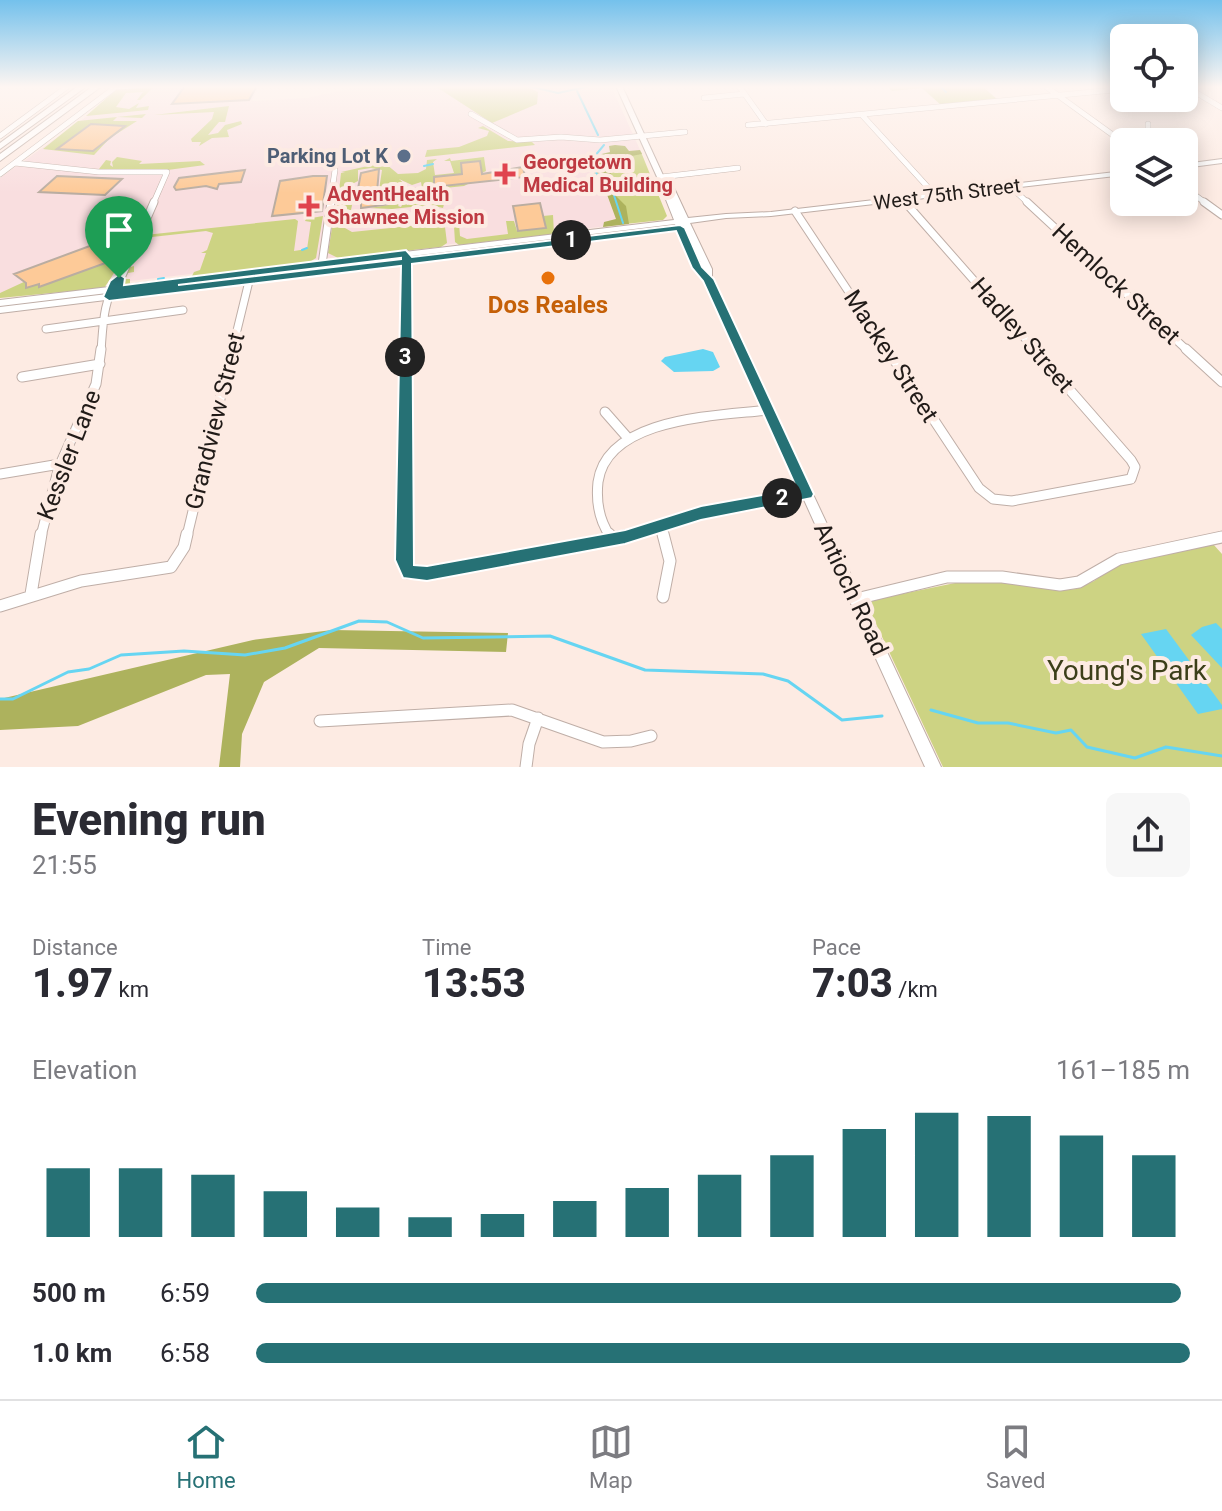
<!DOCTYPE html>
<meta charset="utf-8">
<style>
body{margin:0;font-family:Roboto,sans-serif;background:#f7f7f7;color:#2b2b33;height:100vh;display:flex;flex-direction:column;font-size:30px;white-space:nowrap}
*{box-sizing:border-box;margin:0}
p{font-size:26px;color:#7c7c81}
.icon{flex:none;width:44px;height:44px;fill:none;stroke:currentColor;stroke-width:2;stroke-linecap:round;stroke-linejoin:round}
.map{position:relative;height:767px;overflow:hidden}
.side{display:flex;flex-direction:column;background:#fff;flex:1}
.side>*{flex:none}
.controls{position:absolute;left:1110px;top:24px;display:grid;gap:16px}
.controls a{display:grid;place-items:center;width:88px;height:88px;border-radius:12px;background:#fff;box-shadow:0 4px 20px #0003;font-size:40px}
.pin{position:absolute;display:grid;place-items:center;width:68px;height:68px;color:#fff;margin:-82px -34px;border-radius:50% 50% 50% 0;rotate:-45deg;box-shadow:0 0 8px #0007}
.pin .icon{rotate:45deg}
.km{position:absolute;width:40px;height:40px;margin:-20px;border-radius:50%;background:#222;color:#fff;font-size:22px;line-height:40px;text-align:center}
.round{display:grid;place-items:center;flex:none;width:84px;height:84px;border-radius:12px;background:#f7f7f7}
.headline{display:flex;align-items:center;justify-content:space-between;height:136px;padding:0 32px}
h1{font-size:44px;font-weight:800;line-height:60px}
.stats{display:grid;grid-template-columns:repeat(3,1fr);gap:12px;height:136px;padding:8px 32px}
.stats div{display:grid;align-content:center}
.stats b{font-size:40px;font-weight:800}
.stats small{font-size:22px;font-weight:400}
.stats p{font-size:22px}
.chart{height:224px;padding:16px 32px}
.chart p{display:flex;justify-content:space-between}
.chart svg{width:100%;height:144px;margin-top:8px;stroke:#267175;stroke-width:6}
ul{padding:0 32px;list-style:none;font-size:26px}
li{display:grid;grid-template-columns:128px 96px 1fr;align-items:center;height:60px}
li i{height:20px;border-radius:10px;background:#267175}
.dock{display:flex;justify-content:space-around;align-items:center;height:112px;border-top:2px solid #e1e1e2;background:#fff;font-size:22px;color:#7c7c81}
.dock a{display:grid;justify-items:center;gap:4px}
.dock .active{color:#267175}
.map>svg:first-child{display:block}
</style>
<div class="map">
<svg width="1222" height="767" viewBox="0 0 1222 767">
<rect width="100%" height="100%" fill="#fdebe3"/>
<!-- medical -->
<path fill="#f9dedf" d="M259 86 252 101 307 98 362 86H611L641 152 625 224 0 296V178L128 87Z"/>
<!-- green -->
<path fill="#cdd383" fill-rule="evenodd" d="M435 86H525L538 92 537 104 492 123Z
M887 86H982L998 100 942 106 922 88 892 91Z
M154 87 140 100H137L143 92 126 93 116 107 129 109 139 103 136 108 149 106 148 110 86 116 117 89Z
M229 106 225 122H219L208 135 218 133 225 125 241 121 242 124 227 130 229 137 212 138 199 146 201 142H192L191 139 212 119 214 112 154 115Z
M146 114 142 118 117 117 113 121H137L110 138 94 155 43 149 78 121ZM91 124 124 126 114 135H107L104 143 93 151 58 149 69 140H78L81 131Z
M483 126 508 141 532 142 535 145 425 157 427 150 459 147 487 136 489 131 478 128Z
M641 152 667 216 663 220 625 224 599 156Z
M383 153 380 159 398 174 418 173 426 169 427 160 437 159 433 162 435 175 454 173 450 161H444L450 158 451 161 484 157 486 171 482 173 461 163 462 174 434 177 435 187 472 182 464 186 435 189V199L444 204 443 208 430 205 392 209 370 208 400 203 398 206 401 207 403 203 408 205V202L426 199V188H422L421 182 412 185 399 179 410 189 405 186 379 190 382 170 371 168 358 170V181L348 186H356L351 210H337L341 173 345 172H341L368 166Z
M117 157 142 161 139 164 200 161 205 165 160 171 99 169 106 160 111 161 110 165 113 167 112 162Z
M463 209 458 211 460 236 467 239 508 234 506 221H514L517 231 544 228 543 216 553 215 554 234 459 245 455 242 453 211Z
M443 211 447 243 441 247 338 258 328 253 334 215 345 214V228L352 232 429 224 436 219V212Z
M323 216 316 258 308 263 127 285 122 283 127 268 134 266V272L128 273 125 279H130V284L192 276 194 272 200 270 206 253H201L207 250 213 233 206 231 143 238 131 259 145 235 295 219 298 221 294 251 307 249 311 222 305 221 306 219Z
M118 235 131 236C125 254 116 272 104 288L0 298V293L26 281V288L39 284 40 287 110 261 104 251 111 248 110 238Z
M1213 544 1222 554V767H943L870 611 872 600 960 582H1003L1058 590 1076 589 1094 581 1121 562Z"/>
<!-- forest -->
<path fill="#adb25d" d="M615 145 625 146 629 151 640 150 642 154 605 161C609 172 620 185 616 196L626 206 629 224 603 227 604 222 616 219 605 189 596 187 602 184V179L592 175 597 169 589 157 610 152 609 146Z
M332 630 508 633 506 652 319 648 264 682 242 734 240 767H219L230 674 206 675 78 726 0 730V699L253 640Z"/>
<!-- water -->
<path fill="#66d5f2" d="M703 349 713 352 720 367 713 371 674 372 661 361 665 357Z
M1216 623 1222 629V668L1191 635 1202 627Z
M1166 629 1222 705V709L1198 714 1141 634Z"/>
<g fill="none" stroke-linecap="round" stroke-linejoin="round">
<!-- stream-far1 -->
<path stroke="#66d5f2" stroke-width="2" d="M528 86 558 93 590 86
M940 86 946 92
M577 91 598 135
M594 157 604 145
M595 161 596 173 612 189 623 223
M424 166 433 164
M542 186 545 185
M302 250 307 248
M158 279 164 278"/>
<!-- stream -->
<path stroke="#66d5f2" stroke-width="3" d="M0 699H13L68 672 89 669 121 655 184 651 245 655 285 648 359 621 387 622 423 638 550 636 645 670 763 674 788 681 842 720 882 716
M931 710 978 723H1008L1056 733 1071 730 1087 747 1135 758 1166 747 1222 756"/>
</g>
<!-- building -->
<path fill="#fdca98" stroke="#baada1" stroke-width="2" d="M185 86H257L249 100 172 104Z
M91 124 125 126 93 151 57 149Z
M480 161 482 174 523 167 525 177 434 187V177L462 174 461 163Z
M379 169 377 192 421 188 426 189V199L361 208V199H356L361 173Z
M245 170 241 182 219 184 217 189 206 186 176 190 174 187 179 178Z
M57 176 122 179 105 195 39 192Z
M313 176H327L322 211 272 216 280 181Z
M540 203 546 228 518 231 513 206Z
M106 240V253L111 261 39 287V284L26 288V283L14 274Z"/>
<g fill="none" stroke-linecap="round" stroke-linejoin="round">
<defs>
<path id="minor-far3" d="M739 86 766 124
M1045 86 1124 143
M1185 86 1222 108
M117 87 135 86
M704 98 744 94
M471 114 517 140 561 137 600 140 685 132
M862 115 935 195
M748 125 1124 89
M1144 135 1163 140
M0 136 68 86
M1121 140 1148 132V124
M15 163 99 172H167L153 204
M0 174 117 86
M661 177 738 168
M1010 186 1029 204
M1184 187 1207 204
M903 199 907 204
M330 204 335 170"/>
<path id="minor-far2" d="M905 202 1036 351
M1027 202 1188 351
M1204 202 1222 215
M795 211 888 351
M321 271 331 202
M120 280 154 202
M46 329 183 310
M101 351C103 326 103 298 119 278
M232 351 251 273
M405 351 406 254"/>
<path id="minor-far1" d="M887 349 979 488 993 499 1012 501 1131 479 1135 467 1131 460 1034 349
M1186 349 1222 382
M22 377 100 364
M605 412 627 437
M0 474 60 464
M661 527 663 536
M41 536 59 467 96 384 101 349
M187 536 232 349
M403 536 405 349
M610 536C599 520 596 501 598 482 607 417 717 416 768 410
M629 536 701 513 807 494"/>
<path id="minor" d="M403 534V560L408 573H427L636 534
M609 534 613 539
M663 534 670 561 663 597
M171 567 184 547 187 534
M31 594 41 534
M856 599 947 577H1002L1060 585 1079 582 1119 559 1222 537
M0 606 81 581 171 567
M320 721 512 710 603 742 631 741 651 736
M526 767 529 744 538 718"/>
<path id="major" d="M616 86H622L668 186 674 188 688 218 726 214 771 212 1124 171V175L771 216 726 218 690 223 712 269V279L941 767H925L704 279 687 255 675 224 0 306V300L674 220 657 177ZM683 225 701 263 695 255Z
M1222 159V163L1184 168V164Z
M478 249 482 252 481 254 0 313V307Z"/>
<path id="highway" d="M78 86H87L0 149V143Z
M93 86H102L0 161V154Z"/>
</defs>
<!-- minor-far3 casing -->
<use href="#minor-far3" stroke="#bfaea7" stroke-width="6"/>
<!-- minor-far2 casing -->
<use href="#minor-far2" stroke="#bfaea7" stroke-width="9"/>
<!-- minor-far1 casing -->
<use href="#minor-far1" stroke="#bfaea7" stroke-width="11"/>
<!-- minor casing -->
<use href="#minor" stroke="#bfaea7" stroke-width="13"/>
<!-- major casing -->
<use href="#major" stroke="#bfaea7" stroke-width="2"/>
<!-- highway casing -->
<use href="#highway" stroke="#bfaea7" stroke-width="2"/>
<!-- minor-far3 -->
<use href="#minor-far3" stroke="#fff" stroke-width="5"/>
<!-- minor-far2 -->
<use href="#minor-far2" stroke="#fff" stroke-width="7"/>
<!-- minor-far1 -->
<use href="#minor-far1" stroke="#fff" stroke-width="9"/>
<!-- minor -->
<use href="#minor" stroke="#fff" stroke-width="11"/>
<!-- major -->
<use href="#major" fill="#fff" fill-rule="evenodd"/>
<!-- highway -->
<use href="#highway" fill="#fff" fill-rule="evenodd"/>
</g>
<!-- sky -->
<linearGradient id="sky" x2="0" y2="1"><stop stop-color="#74c1ec"/><stop offset="0.45" stop-color="#fef6f2"/><stop offset="1" stop-color="#fef6f2" stop-opacity="0"/></linearGradient>
<rect width="1222" height="193" fill="url(#sky)"/>
<!-- route -->
<path fill="#267175" stroke="#fff" stroke-width="2" fill-rule="evenodd" d="M680 225 685 228 702 267 714 279 814 494 812 498 701 520 625 544 427 581 403 578 395 560 401 266 109 301 103 297 110 281 119 274 125 278 124 285 406 250 412 257ZM676 231 692 268 703 281 797 489 701 506 625 530 427 566 414 565 412 264ZM401 258V259L178 285Z"/>
<!-- markers -->
<circle fill="#5c6f8a" stroke="#fdebe3" stroke-width="3" cx="404" cy="156" r="8"/>
<g fill="#e0444e" stroke="#fdebe3" stroke-width="3">
<path d="M501 162h8v8h8v8h-8v8h-8v-8h-8v-8h8z"/>
<path d="M305 194h8v8h8v8h-8v8h-8v-8h-8v-8h8z"/>
</g>
<circle fill="#e8710a" stroke="#fdebe3" stroke-width="3" cx="548" cy="278" r="8"/>
<g text-anchor="middle" stroke-width="8" stroke-linejoin="round" paint-order="stroke">
<!-- far-service labels -->
<g font-size="20" font-weight="bold" fill="#4e5e75" stroke="#fdebe3" text-anchor="end">
<text x="388" y="163">Parking Lot K</text>
</g>
<!-- far-health labels -->
<g font-size="20" font-weight="bold" fill="#be3a42" stroke="#fdebe3" text-anchor="start">
<text x="523" y="169">Georgetown<tspan x="523" dy="23">Medical Building</tspan></text>
<text x="327" y="201">AdventHealth<tspan x="327" dy="23">Shawnee Mission</tspan></text>
</g>
<!-- far-street labels -->
<g font-size="20" fill="#211b18" stroke="#fdebe3">
<text transform="translate(947 194) rotate(-7)" y="7">West 75th Street</text>
</g>
<!-- street labels -->
<g font-size="24" fill="#211b18" stroke="#fdebe3">
<text transform="translate(1116 284) rotate(43)" y="8">Hemlock Street</text>
<text transform="translate(1022 335) rotate(49)" y="8">Hadley Street</text>
<text transform="translate(891 356) rotate(57)" y="8">Mackey Street</text>
<text transform="translate(215 421) rotate(-76)" y="8">Grandview Street</text>
<text transform="translate(69 455) rotate(-69)" y="8">Kessler Lane</text>
<text transform="translate(851 589) rotate(65)" y="8">Antioch Road</text>
</g>
<!-- food labels -->
<g font-size="24" font-weight="bold" fill="#c56008" stroke="#fdebe3">
<text x="548" y="313">Dos Reales</text>
</g>
<!-- near-park labels -->
<g font-size="28" fill="#3c3e19" stroke="#fdebe3">
<text x="1127" y="680">Young's Park</text>
</g>
</g>
</svg>
<div class="controls">
<a><svg class="icon" aria-label="locate" viewBox="0 0 24 24"><circle cx="12" cy="12" r="6"/><path d="M12 2v4M12 18v4M2 12h4M18 12h4"/></svg></a>
<a><svg class="icon" aria-label="layers" viewBox="0 0 24 24"><path d="M12 4l9 5-9 5-9-5zM3 14l9 5 9-5"/></svg></a>
</div>
<div class="pin" style="left:119px;top:278px;background:#1e9e55"><svg class="icon" aria-label="arrive" viewBox="0 0 24 24"><path d="M6 21V4h12l-3 4 3 4H6"/></svg></div>
<b class="km" style="left:571px;top:240px">1</b>
<b class="km" style="left:782px;top:498px">2</b>
<b class="km" style="left:405px;top:357px">3</b>
</div>
<section class="side">
<div class="headline"><div><h1>Evening run</h1><p>21:55</p></div><a class="round"><svg class="icon" aria-label="share" viewBox="0 0 24 24"><path d="M12 15V3M7 8l5-5 5 5M5 13v7h14v-7"/></svg></a></div>
<div class="stats">
<div><p>Distance</p><b>1.97<small> km</small></b></div>
<div><p>Time</p><b>13:53</b></div>
<div><p>Pace</p><b>7:03<small> /km</small></b></div>
</div>
<div class="chart"><p><span>Elevation</span>161–185 m</p>
<svg viewBox="0 0 160 44" preserveAspectRatio="none"><path d="M5 44V23M15 44V23M25 44V25M35 44V30M45 44V35M55 44V38M65 44V37M75 44V33M85 44V29M95 44V25M105 44V19M115 44V11M125 44V6M135 44V7M145 44V13M155 44V19"/></svg>
</div>
<ul>
<li><b>500 m</b>6:59<i style="width:99%"></i></li>
<li><b>1.0 km</b>6:58<i style="width:100%"></i></li>
</ul>
</section>
<nav class="dock">
<a class="active"><svg class="icon" aria-label="home" viewBox="0 0 24 24"><path d="M3 11l9-7 9 7M6 9v11h12V9"/></svg>Home</a>
<a><svg class="icon" aria-label="map" viewBox="0 0 24 24"><path d="M3 6l6-2 6 2 6-2v14l-6 2-6-2-6 2zM9 4v14M15 6v14"/></svg>Map</a>
<a><svg class="icon" aria-label="saved" viewBox="0 0 24 24"><path d="M7 4h10v16l-5-4-5 4z"/></svg>Saved</a>
</nav>
